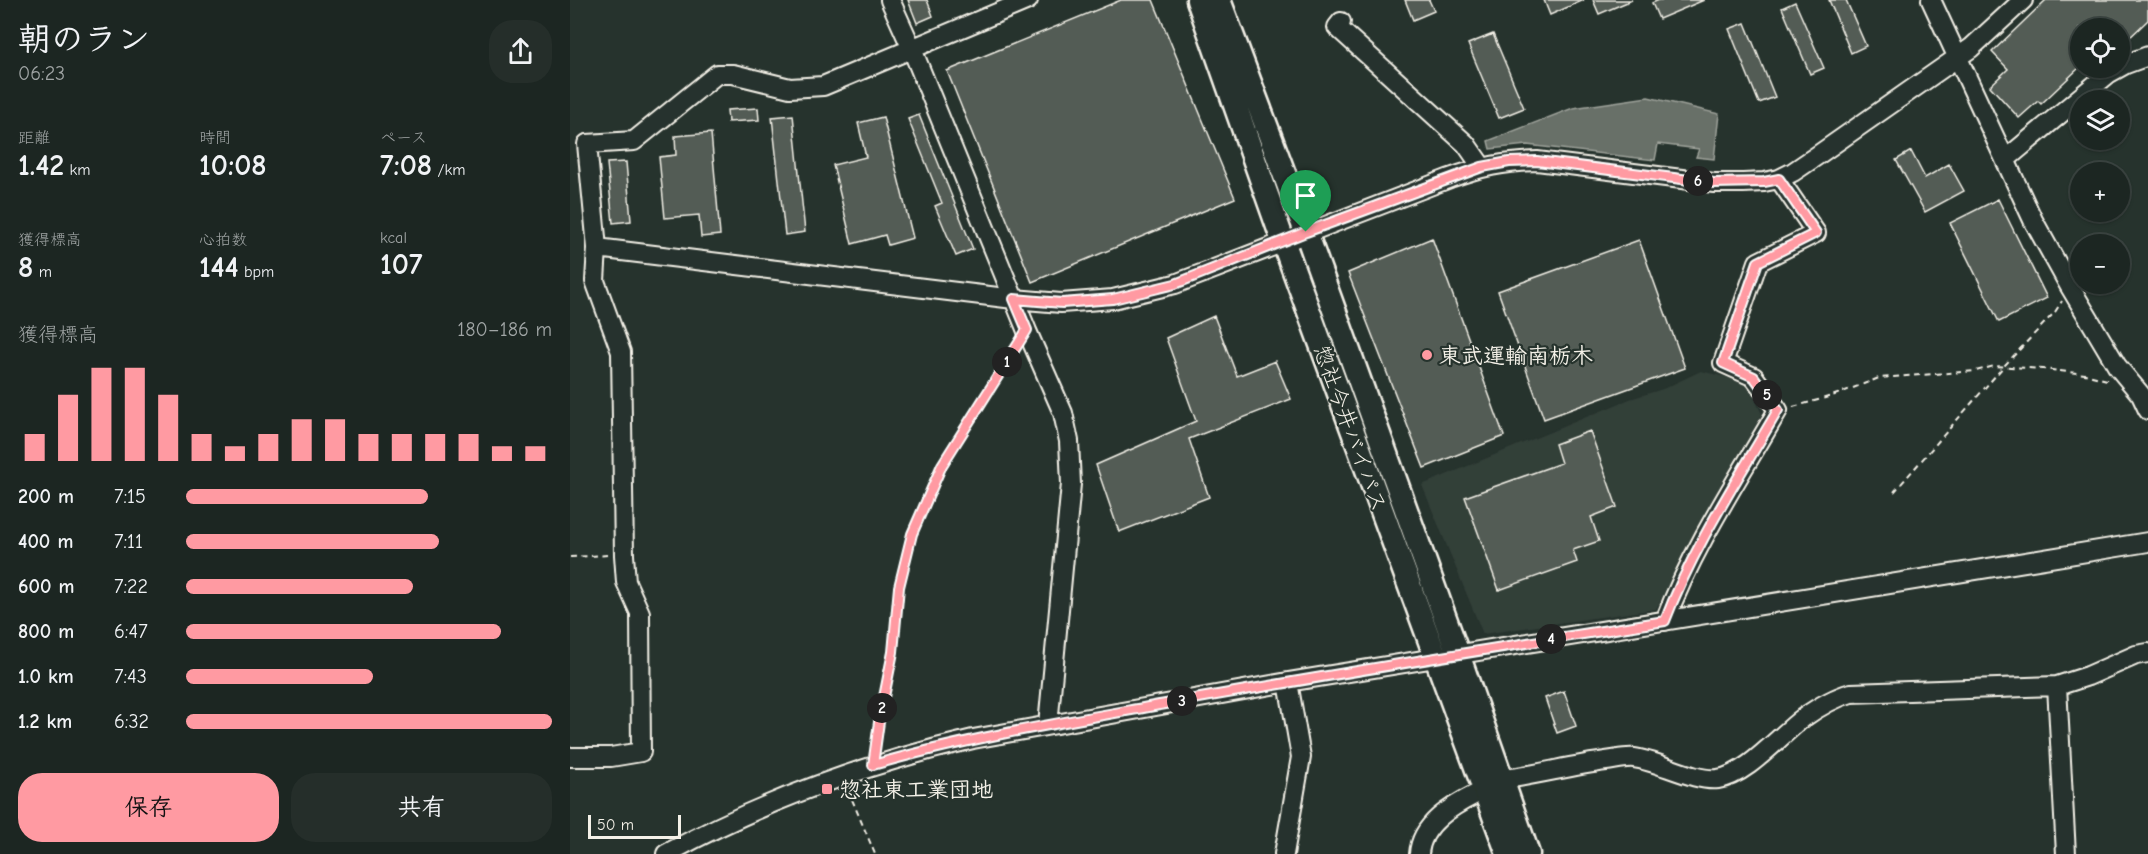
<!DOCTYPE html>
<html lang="ja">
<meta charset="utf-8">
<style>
body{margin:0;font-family:"Comic Neue","Klee One",sans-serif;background:#252e2a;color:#f1f3f6;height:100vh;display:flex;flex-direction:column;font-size:22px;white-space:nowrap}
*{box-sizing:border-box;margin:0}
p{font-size:20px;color:#a0a5a5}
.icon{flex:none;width:33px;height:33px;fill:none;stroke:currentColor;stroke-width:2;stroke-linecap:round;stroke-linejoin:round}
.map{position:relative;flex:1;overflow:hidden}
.details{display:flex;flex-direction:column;background:#1c2622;width:570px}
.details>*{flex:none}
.controls{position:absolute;left:1500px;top:18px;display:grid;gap:12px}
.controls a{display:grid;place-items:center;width:60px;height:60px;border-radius:50%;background:#1c2622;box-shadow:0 2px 4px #0004,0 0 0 2px #3a4340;font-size:30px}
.scale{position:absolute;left:18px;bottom:15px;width:93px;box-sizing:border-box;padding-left:6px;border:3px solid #f4f1e8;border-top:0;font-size:16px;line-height:21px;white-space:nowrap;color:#f4f1e8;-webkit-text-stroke:4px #26332d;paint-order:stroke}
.pin{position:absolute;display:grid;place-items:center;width:51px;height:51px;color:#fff;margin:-62px -26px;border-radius:50% 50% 50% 0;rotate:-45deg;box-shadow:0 0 6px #0007}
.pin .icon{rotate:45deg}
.km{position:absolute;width:30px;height:30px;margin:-15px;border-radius:50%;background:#222;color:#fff;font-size:16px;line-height:30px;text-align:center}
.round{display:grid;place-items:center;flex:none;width:63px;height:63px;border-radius:24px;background:#252e2a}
.overview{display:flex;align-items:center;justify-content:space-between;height:102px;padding:0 18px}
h1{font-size:33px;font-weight:700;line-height:45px}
.stats{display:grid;grid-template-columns:repeat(3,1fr);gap:9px;height:102px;padding:6px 18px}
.stats div{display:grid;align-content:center}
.stats b{font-size:30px;font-weight:700}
.stats small{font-size:16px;font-weight:400}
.stats p{font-size:16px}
.chart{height:168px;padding:12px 18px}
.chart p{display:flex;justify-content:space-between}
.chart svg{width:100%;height:108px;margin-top:6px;stroke:#ff9aa2;stroke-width:6}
.primary-button{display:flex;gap:12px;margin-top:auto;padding:12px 18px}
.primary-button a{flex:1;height:69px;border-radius:24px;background:#ff9aa2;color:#111;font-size:24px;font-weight:700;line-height:69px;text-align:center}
.primary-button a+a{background:#252e2a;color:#f1f3f6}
ul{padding:0 18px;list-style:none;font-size:20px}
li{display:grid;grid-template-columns:96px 72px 1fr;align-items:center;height:45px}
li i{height:15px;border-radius:8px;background:#ff9aa2}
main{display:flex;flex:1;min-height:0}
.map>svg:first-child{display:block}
</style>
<main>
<section class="details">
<div class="overview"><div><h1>朝のラン</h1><p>06:23</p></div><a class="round"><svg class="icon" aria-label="share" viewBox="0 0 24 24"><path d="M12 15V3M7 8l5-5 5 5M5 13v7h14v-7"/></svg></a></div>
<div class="stats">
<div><p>距離</p><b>1.42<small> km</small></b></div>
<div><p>時間</p><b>10:08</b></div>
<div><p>ペース</p><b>7:08<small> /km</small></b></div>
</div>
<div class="stats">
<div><p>獲得標高</p><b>8<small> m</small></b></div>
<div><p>心拍数</p><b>144<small> bpm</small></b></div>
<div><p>kcal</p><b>107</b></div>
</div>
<div class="chart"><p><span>獲得標高</span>180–186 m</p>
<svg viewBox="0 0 160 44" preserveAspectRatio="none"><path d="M5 44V33M15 44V17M25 44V6M35 44V6M45 44V17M55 44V33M65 44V38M75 44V33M85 44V27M95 44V27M105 44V33M115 44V33M125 44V33M135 44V33M145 44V38M155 44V38"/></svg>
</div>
<ul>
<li><b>200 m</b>7:15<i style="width:66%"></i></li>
<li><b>400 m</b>7:11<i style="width:69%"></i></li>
<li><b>600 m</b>7:22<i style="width:62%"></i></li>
<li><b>800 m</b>6:47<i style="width:86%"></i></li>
<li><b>1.0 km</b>7:43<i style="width:51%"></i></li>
<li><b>1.2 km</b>6:32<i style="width:100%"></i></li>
</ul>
<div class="primary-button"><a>保存</a><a>共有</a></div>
</section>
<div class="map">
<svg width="1578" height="854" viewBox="0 0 1578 854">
<rect width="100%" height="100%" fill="#26332d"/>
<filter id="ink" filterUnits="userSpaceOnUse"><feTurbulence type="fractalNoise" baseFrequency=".0167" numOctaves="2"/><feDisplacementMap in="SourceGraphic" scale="12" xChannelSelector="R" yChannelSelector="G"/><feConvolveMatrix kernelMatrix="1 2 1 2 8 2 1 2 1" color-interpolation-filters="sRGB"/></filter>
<g filter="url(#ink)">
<!-- built -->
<path fill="#333f39" d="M1131 371 1176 382 1192 414 1086 609 913 634 852 485 1060 399 1093 389Z"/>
<!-- water -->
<path fill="#676f68" stroke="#9fa39b" stroke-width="1.5" d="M1078 97 1149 114 1144 159 1126 157 1129 149 1088 144 1085 160 957 145 920 149 918 141 1003 108Z"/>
<!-- building -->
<path fill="#525c55" stroke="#f4f1e8" stroke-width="1.5" d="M338 0H357L363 16 347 23Z
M551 0H583L665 198 462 282 377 71Z
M835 0H859L864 11 843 20Z
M974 0H1014L980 15Z
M1023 0H1062L1029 14Z
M1089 0H1134L1089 19 1082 3Z
M1259 0H1276L1296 46 1281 53Z
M1476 0H1578V20L1555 42 1550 37V28H1510V67L1471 104 1468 101 1449 118 1420 86 1438 69 1422 52Z
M1225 2 1254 68 1240 74 1212 8Z
M1175 23 1205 97 1189 103 1159 29Z
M923 34 954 108 929 118 898 44Z
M188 108 189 120 158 122 157 110Z
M223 115 235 232 215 235 202 117Z
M349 115 403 249 386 256 365 206 372 203 338 119Z
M313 117 343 238 318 245 315 235 282 244 263 165 296 157 288 123Z
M141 133 150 235 131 237 129 215 95 218 89 157 106 155 105 136Z
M1341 151 1355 178 1379 164 1394 191 1355 212 1326 160Z
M56 162 61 221 43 223 37 163Z
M1428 199 1477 298 1429 322 1380 223Z
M862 238 934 436 854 468 778 273Z
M1069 240 1115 368 974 419 928 291Z
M644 316 667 376 705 361 721 399 619 439 639 497 549 532 526 465 626 421 596 338Z
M1020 431 1047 507 1021 517 1029 541 1003 550 1007 562 929 590 895 497 991 463 985 444Z
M994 691 1006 726 987 733 975 698Z"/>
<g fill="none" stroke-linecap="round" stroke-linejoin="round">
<defs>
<path id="minor" d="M320 0 342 49 457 331 493 413 499 441 501 484 478 725
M1361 0 1463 220 1500 287 1547 366 1571 395 1578 410
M771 22 767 27 896 144 912 167
M1435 160 1538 74 1556 64 1578 56
M27 248 444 299 491 303 543 299 605 284 880 178C911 167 933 162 967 161L1144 183H1173L1194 182 1209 179 1223 172 1248 155 1401 48 1453 0
M1095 621C1123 547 1168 479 1208 410L1184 377 1153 363 1188 262 1246 233 1209 179
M1487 686 1496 854
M0 757H41L71 752 70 613 56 582 54 555 51 352 25 281 27 248 17 144 64 141 147 74H163L220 88 253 86 458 0
M942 778C974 773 1005 765 1036 761 1045 760 1055 757 1064 758 1089 761 1124 782 1148 779 1177 775 1209 736 1233 718 1247 708 1263 698 1281 693L1487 686 1518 676 1566 655 1578 653
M96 854C193 801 295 764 403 739L718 682 1578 542
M714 854 731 757 718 682
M849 854C851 824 882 806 906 794"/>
<path id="major" d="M628 0 713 241 938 854
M649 0 736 232 888 654 958 854"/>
</defs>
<!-- minor casing -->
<use href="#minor" stroke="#f4f1e8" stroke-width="22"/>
<!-- major casing -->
<use href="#major" stroke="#f4f1e8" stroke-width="27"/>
<!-- path -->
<path stroke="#f4f1e8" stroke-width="2" stroke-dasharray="6 4.5" stroke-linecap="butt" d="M1223 407 1262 396 1309 378 1406 371 1424 366 1473 369 1515 374 1537 380
M1324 492 1434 366 1485 312 1492 301
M0 557 39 555
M305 750 323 652 329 587 342 534 372 465 447 347
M278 790 305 854"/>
<!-- minor -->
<use href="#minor" stroke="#26332d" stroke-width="18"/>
<!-- major -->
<use href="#major" stroke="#26332d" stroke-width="22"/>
</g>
</g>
<g fill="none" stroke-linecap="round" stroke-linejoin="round" filter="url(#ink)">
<defs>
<path id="route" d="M967 161 1144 183 1194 182 1209 179 1246 233 1188 262 1153 363 1184 377 1208 410C1168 479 1123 547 1095 621 930 647 765 674 601 703 501 721 400 737 303 765L309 722 323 652 329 587 342 534 372 465 457 330 444 299 492 303 543 299 605 284 736 232 912 167 939 162Z"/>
</defs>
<!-- route casing -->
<use href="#route" stroke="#fff" stroke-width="12"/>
<!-- route -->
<use href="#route" stroke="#ff9aa2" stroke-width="8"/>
</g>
<!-- markers -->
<g fill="#ff9aa2" stroke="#26332d" stroke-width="2">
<circle cx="857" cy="355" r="6"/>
<rect x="251" y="783" width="12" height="12" rx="3"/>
</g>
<g text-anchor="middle" stroke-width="4.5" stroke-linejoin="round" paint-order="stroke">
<!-- poi labels -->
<g font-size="22" font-weight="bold" fill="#f4f1e8" stroke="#26332d" text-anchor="start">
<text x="869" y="363">東武運輸南栃木</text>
<text x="269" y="797">惣社東工業団地</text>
</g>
<!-- street labels -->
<g font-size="22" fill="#f4f1e8" stroke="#26332d">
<text transform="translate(781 428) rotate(70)" y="8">惣社今井バイパス</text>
</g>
</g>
</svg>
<div class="controls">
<a><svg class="icon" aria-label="locate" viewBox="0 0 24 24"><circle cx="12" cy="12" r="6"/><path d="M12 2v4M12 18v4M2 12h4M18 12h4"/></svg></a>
<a><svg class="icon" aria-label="layers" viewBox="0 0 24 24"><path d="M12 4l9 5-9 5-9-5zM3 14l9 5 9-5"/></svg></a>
<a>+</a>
<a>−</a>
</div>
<div class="scale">50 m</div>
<div class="pin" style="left:736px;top:232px;background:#1e9e55"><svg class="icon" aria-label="arrive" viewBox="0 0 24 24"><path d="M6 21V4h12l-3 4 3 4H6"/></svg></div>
<b class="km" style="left:437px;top:362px">1</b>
<b class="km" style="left:312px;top:708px">2</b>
<b class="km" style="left:612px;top:701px">3</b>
<b class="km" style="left:981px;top:639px">4</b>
<b class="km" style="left:1197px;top:395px">5</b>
<b class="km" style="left:1128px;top:181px">6</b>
</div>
</main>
